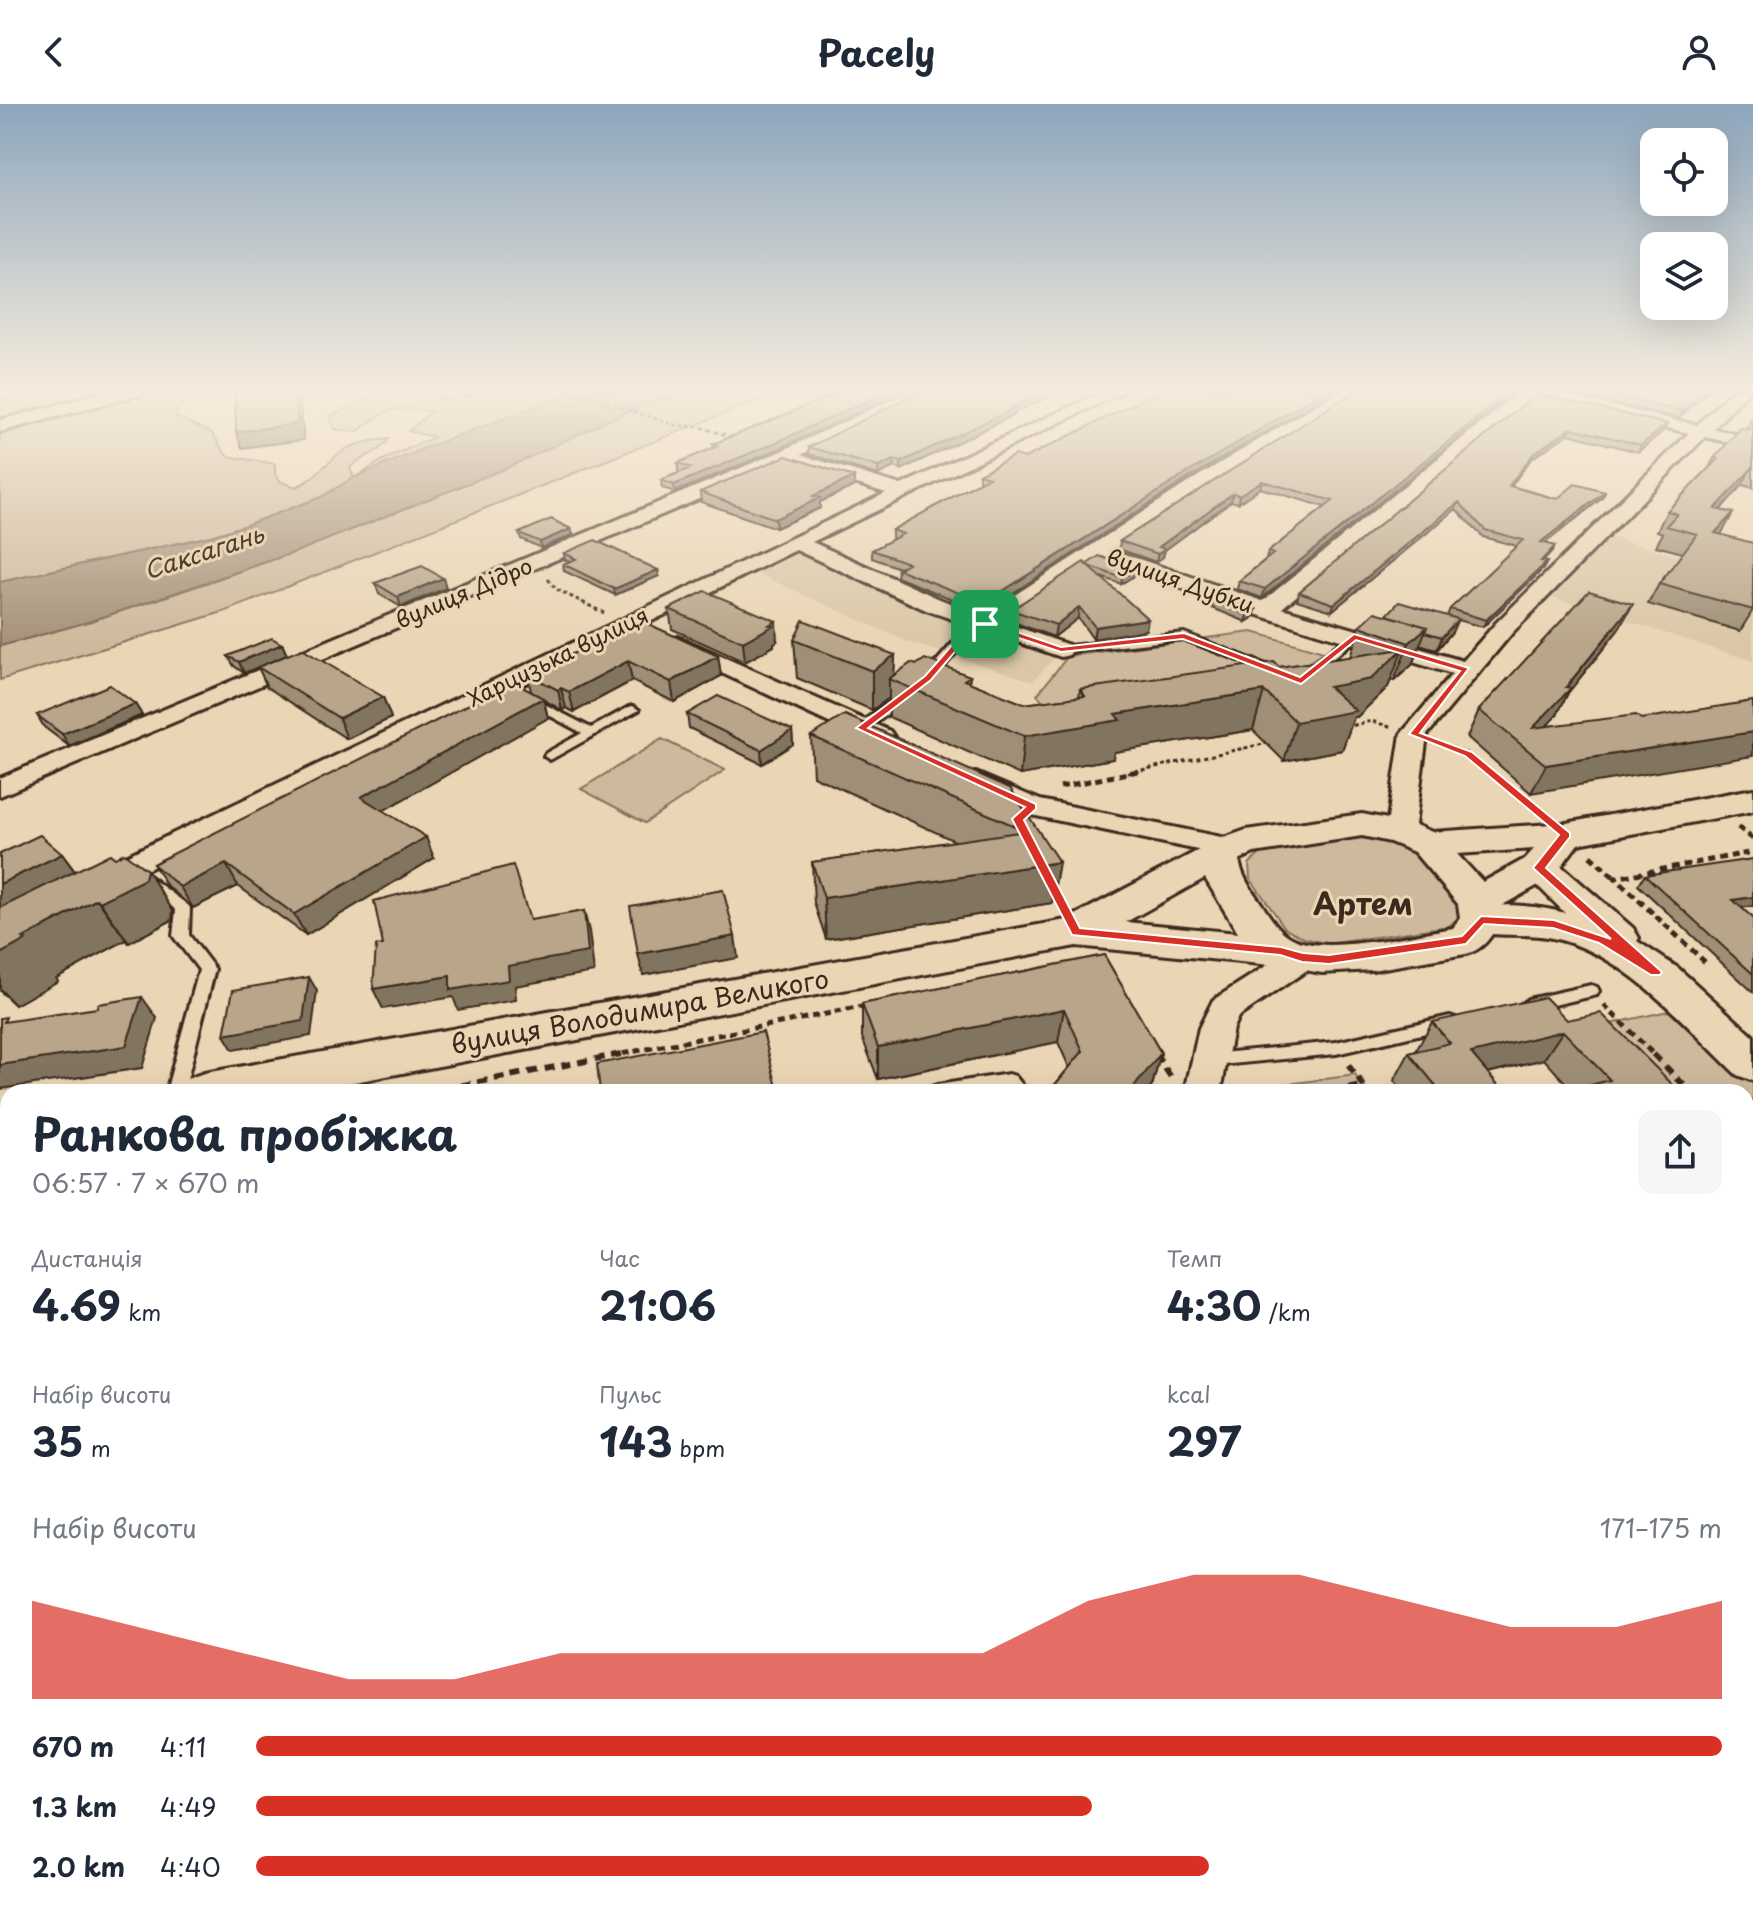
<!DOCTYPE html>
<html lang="uk">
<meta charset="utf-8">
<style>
body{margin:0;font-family:"Playpen Sans",sans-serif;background:#f6f6f7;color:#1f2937;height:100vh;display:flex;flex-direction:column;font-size:30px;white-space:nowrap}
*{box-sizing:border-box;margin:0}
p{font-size:26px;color:#747a83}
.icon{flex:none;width:44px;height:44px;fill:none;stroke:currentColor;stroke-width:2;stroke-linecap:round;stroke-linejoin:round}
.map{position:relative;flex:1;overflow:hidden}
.sheet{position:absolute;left:0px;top:980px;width:1754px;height:828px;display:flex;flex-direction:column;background:#fff;border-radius:24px 24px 0 0;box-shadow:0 8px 32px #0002}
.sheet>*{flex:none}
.tools{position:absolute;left:1640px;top:24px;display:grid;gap:16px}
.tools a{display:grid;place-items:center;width:88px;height:88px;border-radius:16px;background:#fff;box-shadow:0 8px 32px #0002;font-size:40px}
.pin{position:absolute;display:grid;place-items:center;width:68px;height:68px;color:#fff;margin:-34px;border-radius:16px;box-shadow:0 4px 12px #0006}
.round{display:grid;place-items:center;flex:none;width:84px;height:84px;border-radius:16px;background:#f6f6f7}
.head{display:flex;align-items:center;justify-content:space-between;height:136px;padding:0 32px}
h1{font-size:44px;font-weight:700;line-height:60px}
.stats{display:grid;grid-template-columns:repeat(3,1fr);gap:12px;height:136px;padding:8px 32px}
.stats div{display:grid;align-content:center}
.stats b{font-size:40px;font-weight:700}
.stats small{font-size:22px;font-weight:400}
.stats p{font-size:22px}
.chart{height:224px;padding:16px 32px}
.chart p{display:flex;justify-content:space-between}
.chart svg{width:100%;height:144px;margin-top:8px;fill:#d93025;opacity:.7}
ul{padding:0 32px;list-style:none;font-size:26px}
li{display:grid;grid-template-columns:128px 96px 1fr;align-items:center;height:60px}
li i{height:20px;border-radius:10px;background:#d93025}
header{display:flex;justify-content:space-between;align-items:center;height:104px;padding:0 32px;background:#fff;font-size:36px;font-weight:700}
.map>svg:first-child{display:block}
</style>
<header><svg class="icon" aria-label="back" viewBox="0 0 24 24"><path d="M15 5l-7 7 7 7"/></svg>Pacely<svg class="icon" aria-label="person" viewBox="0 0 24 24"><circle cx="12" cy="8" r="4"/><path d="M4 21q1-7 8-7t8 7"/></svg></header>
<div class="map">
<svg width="1753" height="1808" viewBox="0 0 1753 1808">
<rect width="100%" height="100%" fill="#ead5b4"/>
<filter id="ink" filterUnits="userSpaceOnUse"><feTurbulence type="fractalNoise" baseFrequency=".0125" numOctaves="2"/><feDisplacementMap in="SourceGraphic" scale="16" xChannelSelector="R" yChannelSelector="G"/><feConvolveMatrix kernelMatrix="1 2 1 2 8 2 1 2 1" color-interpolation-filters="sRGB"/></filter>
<g filter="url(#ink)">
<!-- built -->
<path fill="#dbc7a7" d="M1597 429 1753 473V557L1539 489Z
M796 438 1061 546 1033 577 908 538 743 463Z"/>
<!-- green -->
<path fill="#ceb99c" stroke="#84725d" stroke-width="2" d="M42 286H111L0 316V295Z
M135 286H245L206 291 179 303 175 312 212 329 227 352 275 360V370L281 378 296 383C317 374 326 358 344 346 357 338 374 337 389 335 380 350 362 351 350 364L354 374 383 356 434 333 408 327 431 308C399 299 381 307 357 328L334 325 329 313 380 286H581L425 344 321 393 246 421 211 432 0 478V322Z
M696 286H784L226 507 0 576V542C159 501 319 440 471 378 546 348 618 304 696 286Z
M1252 528 1324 548 1286 573 1059 611 1037 591 1068 552Z
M662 635 725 666 645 719 581 685Z
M1366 732C1418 742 1425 761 1459 798L1458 814 1449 822 1328 840 1304 834 1285 824 1250 774 1249 760 1261 749Z
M1677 905 1753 976V1149L1746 1142V988H1642L1583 926Z
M1355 971 1368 988H1228Z
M8 1181V1314L0 1320V1182Z
M1746 1513 1753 1523V1808H661L666 1800H1746Z"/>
<!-- water -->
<path fill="#a69279" stroke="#7b6855" stroke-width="2" d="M581 286H696L634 304 509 363 296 448 88 518 0 542V478L211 432 246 421 321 393 353 374 425 344Z"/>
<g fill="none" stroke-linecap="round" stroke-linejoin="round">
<defs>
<path id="service" d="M981 518 990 520 960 544 931 577H923V573L952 540Z
M1184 529 1282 567 1272 569 1183 535 1061 549 1055 546 1061 543Z
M1350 530 1359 532 1314 571H1306V567Z
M905 588 909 590V594L865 627H857V621Z
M527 591 591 624 629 603 633 602 639 606 550 656 544 652 546 649 582 629 523 597V593Z
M143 768 188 801 190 804 189 831 215 865 184 988H166L199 866 173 832 176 806 138 776 136 773 138 770Z
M1591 881 1597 883 1599 887 1597 891 1528 907 1520 901 1528 895Z
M1450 912 1456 914 1458 918 1456 922 1336 950 1211 962 1205 961 1203 956 1205 951 1211 950 1336 938Z
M1009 970 1015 972 1028 988H1009L1005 984 981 988H928L931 983 937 981Z
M0 1579 8 1583V1619L0 1616Z
M62 1800H95L92 1808H59Z
M106 1800H135L138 1808H109Z
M274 1800H306L303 1808H271Z"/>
<path id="minor" d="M912 286H932L801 351 901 381 1107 286H1127L812 438 942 496 984 511 1192 376 1341 286H1360L1112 446 1263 497 1518 289 1516 286H1543L1697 321 1733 286H1750L1713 325 1753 334V344L1705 333 1512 529 1427 631 1414 728 1410 734 1400 737 1390 734 1386 728 1401 630 1452 570 1258 511 1098 455 1003 518 1069 541 1073 546 1069 551 1061 553 926 506 796 446 108 785 97 788 86 785 82 778 86 771 886 389 786 358 0 692V674L779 348ZM1533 293 1689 329 1496 519 1463 557 1282 504Z
M678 533 890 627 894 633 890 639H872L670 545 666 540 670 535Z
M976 669 1040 696 1231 735 1241 737 1246 744 1241 751 1231 753 1022 709 966 683 962 677 966 671Z
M1302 843 1313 846 1318 854 1313 862 1238 913 1233 924 1221 988H1185L1199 924 1213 896 1291 846Z
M588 1800H650L647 1808H585Z"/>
<path id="tertiary" d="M114 286H145L142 290 0 328V316Z"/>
<path id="secondary" d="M1539 752 1553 755 1633 824 1639 834 1637 837 1678 864 1753 932V977L1737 971C1684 921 1627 849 1552 834 1524 828 1494 834 1467 826L1461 816 1467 806C1496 798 1536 801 1565 809L1520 764 1525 755Z"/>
<path id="primary" d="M1753 685V707L1578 740 1553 773 1499 803 1501 816C1491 832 1485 845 1466 850L1372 866 1322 869 1281 862 1076 842 302 988H180L187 975 204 969 1066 816 1218 736 1246 726 1362 710 1413 720 1432 728 1566 719ZM1362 732 1390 738 1414 748 1458 800 1460 814 1453 824C1416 830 1326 851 1294 835 1279 828 1270 813 1261 799 1251 785 1242 773 1239 756L1254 749ZM1534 745 1525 755 1483 778 1457 750ZM1205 774 1238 829 1126 818Z
M8 1004V1044L0 1046V1006Z"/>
</defs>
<!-- service casing -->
<use href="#service" stroke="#3b2a1e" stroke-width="6"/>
<!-- minor casing -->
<use href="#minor" stroke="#3b2a1e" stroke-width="6"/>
<!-- tertiary casing -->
<use href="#tertiary" stroke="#3b2a1e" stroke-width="6"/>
<!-- secondary casing -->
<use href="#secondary" stroke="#3b2a1e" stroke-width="6"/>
<!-- primary casing -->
<use href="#primary" stroke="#3b2a1e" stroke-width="6"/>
<!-- path-far3 -->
<path stroke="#3b2a1e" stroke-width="3" stroke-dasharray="4 3" stroke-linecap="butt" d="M407 286 446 295 513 286
M567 286 675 321 701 323 734 334
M548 475 556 485 604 509
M1346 623 1372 617 1390 623
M1438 638 1468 650 1491 669
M1128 669 1273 638"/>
<!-- path-far2 -->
<path stroke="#3b2a1e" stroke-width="5" stroke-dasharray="7 5" stroke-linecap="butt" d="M1488 667 1537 707
M1060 683 1138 667
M1738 723 1753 735
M1590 752 1615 774
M1053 783 1063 802
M1705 858 1615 774 1753 748
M1604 901 1655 952
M611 952 867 902"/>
<!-- path-far1 -->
<path stroke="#3b2a1e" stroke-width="6" stroke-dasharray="10 7" stroke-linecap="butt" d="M1156 950 1172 975
M1653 950 1691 988
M1348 961 1368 988
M428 988 621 950
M1332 988 1362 982
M1746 1044 1753 1051
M0 1072 8 1070
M0 1182 8 1181"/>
<!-- path -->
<path stroke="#3b2a1e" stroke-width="8" stroke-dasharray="12 9" stroke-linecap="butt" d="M1746 1513 1753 1523
M1453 1800 1464 1808
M1632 1800 1636 1808
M871 1808 876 1800"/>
<!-- service -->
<use href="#service" fill="#ead5b4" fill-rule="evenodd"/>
<!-- minor -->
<use href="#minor" fill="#ead5b4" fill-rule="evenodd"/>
<!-- tertiary -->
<use href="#tertiary" fill="#ead5b4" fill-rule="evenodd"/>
<!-- secondary -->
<use href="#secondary" fill="#ead5b4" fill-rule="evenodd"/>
<!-- primary -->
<use href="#primary" fill="#ead5b4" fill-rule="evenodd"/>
</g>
<!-- wall -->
<path fill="#9f8f77" stroke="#3b2a1e" stroke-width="2" d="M906 286 778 345 675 388 662 384 661 376 681 368 678 367V359L714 344 713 340 828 293V287Z
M1357 286H1515L1514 288 1262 494 1237 485 1239 477 1266 455 1268 448 1325 403 1260 384 1238 399 1231 397 1165 446 1163 453 1156 458 1119 445 1120 437Z
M1555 286H1709L1679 314Z
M1536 290 1667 320 1664 326 1638 348 1568 330 1531 355 1511 382 1557 395 1605 388 1602 394 1545 439 1551 449 1543 457 1547 458 1543 465 1483 523 1457 516 1452 528 1437 546 1419 541 1412 561 1394 577 1391 576 1388 583 1357 613H1354L1342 646 1284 657 1253 626 1114 648 1113 655 1020 671 889 613V594L872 606 797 574 794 536 895 551 894 571 916 561 970 572 969 579 1024 600 1079 593 1080 585 1279 563 1350 553 1360 522 1387 511 1447 512 1450 505 1517 442 1483 433 1456 405 1332 507 1297 496 1299 488Z
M1015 308 1014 311 901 366 894 363 878 371 809 350V343Z
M1753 312V384L1742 381 1720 406 1733 409 1720 431 1753 506 1740 527 1648 500 1659 480 1683 449 1656 442 1663 429 1657 427 1667 407 1709 364 1714 354 1746 325Z
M1025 354 1190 373 984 508 897 473 898 465 899 464 872 454V446L894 435 892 434V426L980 378H979V370Z
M854 382 820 398V404L776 424 701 398 700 388Z
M571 425 573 431 541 444 521 435 519 429Z
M564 449 658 466 659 472 615 491 564 467 563 460 569 457 565 456Z
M1086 461 1135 471 1121 480 1101 473 1146 526 1093 535 1078 514 1054 533 1010 517 1011 506Z
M443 474 446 484 401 503 379 490 375 479Z
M1213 498 1254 513 1246 518 1212 504Z
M669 505 777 537 774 539V542L745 558 672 525Z
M644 518 718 552 721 572 674 598 632 577 574 608 566 604 562 606 544 596 548 614 383 706 434 754 306 831 238 782 193 804 167 782 153 760 531 587 527 570Z
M1619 525 1568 589 1557 611 1546 622 1641 615 1531 689 1467 633 1479 606Z
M282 540 287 551 244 569 234 562 228 552Z
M258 563 383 593 391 614 347 635 267 583Z
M135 600 142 611 69 642 44 623 37 611Z
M687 610 792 626 793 640 762 660 689 624Z
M811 632 1010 684 1052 799 826 835 814 799 812 758 955 737 813 672Z
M0 750H62L75 767 115 754 147 766 173 807 172 816 129 839 126 836 56 874 58 877 15 901 0 887Z
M1645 771 1753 802 1741 804 1753 814V888L1638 781Z
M1104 851 1161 949 1152 982 1147 988H1049L1069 963 1058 938 878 975 862 933V900Z
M1567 916 1680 988 1572 986 1544 955 1488 969 1504 988H1403L1394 977 1409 949 1416 947 1432 918Z
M1746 1099 1753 1106V1448L1746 1439Z
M1690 1800H1746L1753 1808H1702Z"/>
<!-- shaded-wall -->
<path fill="#827461" stroke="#3b2a1e" stroke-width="2" d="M294 286H298L304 336 242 344 236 328Z
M891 286H906L778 345 675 388 674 381Z
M1050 286H1065L1015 308 1014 311 901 366V358L1011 303Z
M1326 286H1336L1190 373 984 508V499L1192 366Z
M1512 286H1515L1514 288 1262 494 1265 485Z
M1705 286H1709L1679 314 1683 307Z
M1667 320 1664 326 1638 348 1641 341Z
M1571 324 1568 330 1531 355 1506 389 1509 382 1534 349Z
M894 356V363L878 371V363Z
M1752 363 1742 381 1704 424 1715 405Z
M854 373V382L820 398V404L776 424 775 415 813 392Z
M1262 377 1260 384 1238 399 1239 391Z
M1605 388 1602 394 1538 445 1541 438Z
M1233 389 1231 397 1165 446 1163 453 1156 458 1159 443Z
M1459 398 1456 405 1332 507 1334 500Z
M1733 409 1722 429 1704 449 1715 429Z
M571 425 573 431 541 444 540 438Z
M1555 442 1551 449 1537 464 1541 457Z
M1547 458 1543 465 1483 523 1486 516Z
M1136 465 1135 471 1121 480 1122 474Z
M658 466 659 472 615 491 614 485Z
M443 474 446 484 401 503 398 493Z
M1633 500 1619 525 1568 589 1557 611 1525 645 1533 624Z
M1079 503 1078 514 1054 533 1056 521Z
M1256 506 1254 513 1246 518 1248 511Z
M1148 515 1146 526 1093 535 1095 523Z
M1458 515 1452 528 1437 546 1442 533Z
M776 517 777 537 774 539V542L745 558 743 538Z
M1427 523 1412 561 1394 577 1409 539Z
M282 540 287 551 244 569 239 558Z
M1403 545 1388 583 1357 613H1354L1342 646 1284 657 1296 618 1329 583Z
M895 551 894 577 889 575V594L872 606V567Z
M718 552 721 572 674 598 671 578Z
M628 557 632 577 574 608 569 588Z
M561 584 566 604 562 606 558 586Z
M1264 587 1253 626 1114 648 1113 655 1020 671 1024 632 1115 610Z
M383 593 391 614 347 635 339 614Z
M543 594 548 614 370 714 361 693Z
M135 600 142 611 69 642 62 630Z
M792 626 793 640 762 660 761 646Z
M1753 628V652L1531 689 1546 661Z
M426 733 434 754 306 831 294 810Z
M62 750 78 772 0 810V780Z
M1059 758 1052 799 826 835 824 794Z
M226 760 238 782 193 804 180 783Z
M147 766 173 807 172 816 129 839 100 798Z
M1753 793V802L1725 806 1733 796Z
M97 795 126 836 56 874 58 877 15 901 0 885V850L23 834Z
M584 807 589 827 594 868 515 882 516 896 458 906 453 893 383 905 373 885 508 862Z
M735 832 738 854 643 871 638 850Z
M309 873 317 887 311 932 233 946 224 931Z
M142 893 157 914 142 964 0 985V961Z
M1064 905 1058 938 878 975V943Z
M1563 927 1544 955 1454 977 1471 949Z
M1161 949 1152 982 1147 988H1130Z
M777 983 778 988H756Z
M8 1132V1156L0 1157V1133Z
M8 1334V1359L0 1365V1341Z
M0 1705 7 1719 0 1725Z"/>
<!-- building -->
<path fill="#b9a68a" stroke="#3b2a1e" stroke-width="2" d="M235 286H294L298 320 236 328Z
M830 286H891L777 338 674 381 661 376 691 364 678 359 718 342 713 340 837 290 828 287Z
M923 286H1050L1011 303 1015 304 901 358 894 356 878 363 809 343Z
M1161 286H1326L1192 366 984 499 898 465 908 459 872 446 903 430 892 426 989 373 979 370 1015 351 1025 354Z
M1357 286H1512L1265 485 1239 477 1273 450 1268 448 1333 397 1262 377 1239 391 1233 389 1159 443 1165 445 1158 450 1120 437Z
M1589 286H1705L1683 307Z
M1536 290 1667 320 1641 341 1571 324 1534 349 1509 382 1557 395 1575 380 1605 388 1541 438 1555 442 1541 457 1547 458 1486 516 1450 505 1523 436 1485 426 1459 398 1334 500 1299 488Z
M1741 324 1753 326V363L1715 405 1733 409 1715 429 1753 439V506L1659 480 1697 430 1666 422 1677 410 1667 407 1718 355 1714 354Z
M786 352 854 373 813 392 820 394 775 415 700 388Z
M551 415 571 425 540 438 519 429Z
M595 436 658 466 614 485 563 460 576 455 564 449Z
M1099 452 1136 465 1122 474 1086 461Z
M1084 458 1148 515 1095 523 1079 503 1056 521 1011 506Z
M422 462 443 474 398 493 375 479Z
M705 487 776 517 769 521 773 522 743 538 669 505Z
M1589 487 1633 500 1566 583 1571 584 1533 624 1636 611 1641 615 1753 597V628L1546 661 1479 606Z
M1219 493 1256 506 1248 511 1213 498Z
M1399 498 1458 515 1442 533 1425 528 1427 523 1387 511Z
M1375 508 1427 523 1409 539 1360 522Z
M803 516 895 551 872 567 794 536Z
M644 518 718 552 671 578 628 557 569 588 561 584 558 586 527 570Z
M272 534 282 540 239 558 228 552Z
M302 545 383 593 339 614 258 563Z
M1403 545 1371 575 1329 583 1356 607 1296 618 1264 587 1115 610 1120 616 1024 632 889 575 911 559 916 561 925 555 970 572 964 576 1024 600 1085 592 1080 585 1274 558 1279 563Z
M513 578 543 594 361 693 426 733 294 810 226 760 180 783 153 760Z
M110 581 135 600 62 630 37 611Z
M718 592 792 626 761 646 687 610Z
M845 611 1010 684 1059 758 824 794 812 758 1026 727 811 632Z
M40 731 62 750 0 780V750Z
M124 749 147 766 145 775 100 798 97 795 23 834 26 836 0 850V804L110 750 115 754Z
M1753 755V793L1733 796 1753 814V870L1645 771Z
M513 761 530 816 584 807 588 848 508 862 509 876 450 886V872L373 885 376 842 383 841 374 797Z
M723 786 735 832 638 850 630 802Z
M1104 851 1161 949 1130 988H1049L1083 947 1064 905 878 943 862 900Z
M309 873 303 917 224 931 233 886Z
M142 893 126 942 0 961V914L6 913 4 918 97 904 98 900Z
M1545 893 1567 916 1601 909 1680 988H1564L1610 976 1563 927 1471 949 1504 988H1441L1409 949 1450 939 1432 918Z
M763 928 777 983 756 988H600L597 960Z
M8 1073V1132L0 1133V1074Z
M1746 1099 1753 1106V1332L1746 1323Z
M8 1298V1334L0 1341V1304Z
M1753 1356V1383L1746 1375V1358Z
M1746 1583 1753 1587V1808L1740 1800H1746Z"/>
</g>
<!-- sky -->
<linearGradient id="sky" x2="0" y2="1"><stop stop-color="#8da6bc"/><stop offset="0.53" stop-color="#f6ecdd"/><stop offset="1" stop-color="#f6ecdd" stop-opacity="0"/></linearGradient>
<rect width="1753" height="539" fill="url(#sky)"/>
<!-- route -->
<path fill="#d93025" stroke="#fff" stroke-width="2" fill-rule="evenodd" d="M985 517 1061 543 1184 529 1300 573 1354 530 1469 564 1420 629 1472 648 1570 729V733L1546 764 1662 868 1660 871H1651L1599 839 1553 824 1484 820 1466 840 1329 860 1302 858 1280 851 1072 831 1012 715 1025 703 856 624 925 572 953 540ZM986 523 1061 548 1183 535 1301 580 1356 536 1460 567 1409 630 1465 652 1559 731 1533 764 1611 835 1554 816 1481 812 1462 832 1329 851 1303 849 1281 843 1080 824 1024 716 1036 705V700L868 624 931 576 959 543Z"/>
<g text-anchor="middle" stroke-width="6" stroke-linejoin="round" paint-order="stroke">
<!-- far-street labels -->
<g font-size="22" fill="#3b2a1e" stroke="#ead5b4">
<text transform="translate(1180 477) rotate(19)" y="8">вулиця Дубки</text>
<text transform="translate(464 489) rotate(-23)" y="8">вулиця Дідро</text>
<text transform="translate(558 553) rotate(-26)" y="8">Харцизька вулиця</text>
</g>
<!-- far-water labels -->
<g font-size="24" font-style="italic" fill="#503f30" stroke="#ead5b4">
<text transform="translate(204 449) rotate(-18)" y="8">Саксагань</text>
</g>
<!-- street labels -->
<g font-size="26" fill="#3b2a1e" stroke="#ead5b4">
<text transform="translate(640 908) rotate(-10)" y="9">вулиця Володимира Великого</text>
</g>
<!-- quarter labels -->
<g font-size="30" font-weight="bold" fill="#3b2a1e" stroke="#ead5b4">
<text x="1363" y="811">Артем</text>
</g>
</g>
</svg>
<div class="tools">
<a><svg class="icon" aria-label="locate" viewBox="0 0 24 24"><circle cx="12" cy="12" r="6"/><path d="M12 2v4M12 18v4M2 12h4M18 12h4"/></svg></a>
<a><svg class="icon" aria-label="layers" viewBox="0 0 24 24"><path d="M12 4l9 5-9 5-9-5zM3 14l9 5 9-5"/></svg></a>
</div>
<div class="pin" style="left:985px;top:520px;background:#1e9e55"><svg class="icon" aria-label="arrive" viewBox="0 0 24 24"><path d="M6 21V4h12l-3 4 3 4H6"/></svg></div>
<section class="sheet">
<div class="head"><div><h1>Ранкова пробіжка</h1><p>06:57 · 7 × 670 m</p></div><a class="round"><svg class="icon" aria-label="share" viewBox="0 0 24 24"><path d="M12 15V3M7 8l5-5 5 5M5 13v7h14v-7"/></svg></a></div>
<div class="stats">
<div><p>Дистанція</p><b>4.69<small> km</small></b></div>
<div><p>Час</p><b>21:06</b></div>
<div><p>Темп</p><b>4:30<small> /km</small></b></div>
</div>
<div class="stats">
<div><p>Набір висоти</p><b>35<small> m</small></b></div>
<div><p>Пульс</p><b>143<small> bpm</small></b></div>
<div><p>kcal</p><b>297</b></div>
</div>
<div class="chart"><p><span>Набір висоти</span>171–175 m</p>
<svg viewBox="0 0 160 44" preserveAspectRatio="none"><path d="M0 44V14L10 22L20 30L30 38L40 38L50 30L60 30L70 30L80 30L90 30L100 14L110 6L120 6L130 14L140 22L150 22L160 14V44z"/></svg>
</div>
<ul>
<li><b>670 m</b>4:11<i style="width:100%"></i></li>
<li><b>1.3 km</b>4:49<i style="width:57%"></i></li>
<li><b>2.0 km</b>4:40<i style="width:65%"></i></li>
</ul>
</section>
</div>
